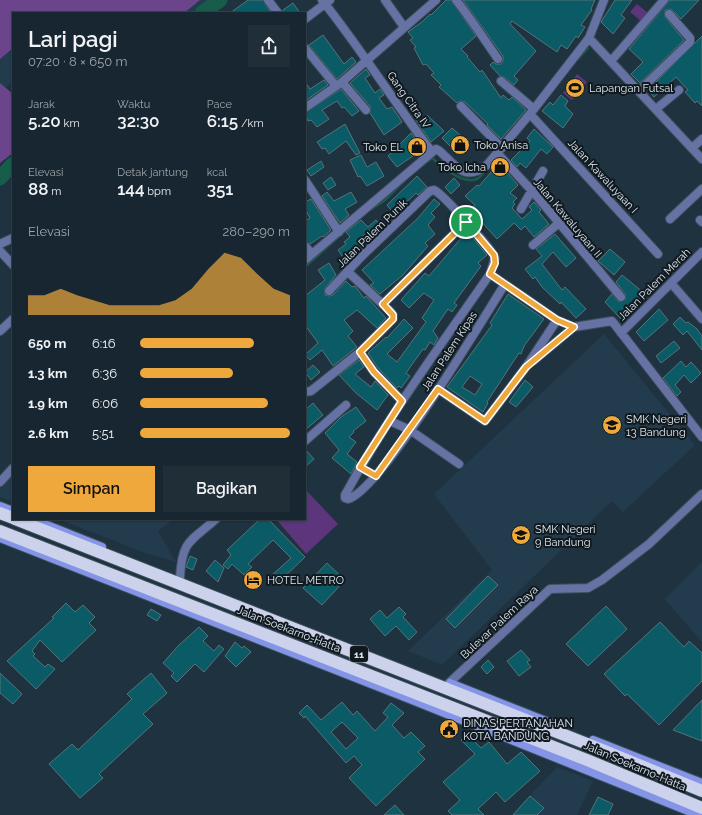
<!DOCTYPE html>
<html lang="id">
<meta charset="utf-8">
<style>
body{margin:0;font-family:Raleway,sans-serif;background:#202e38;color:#f1f3f6;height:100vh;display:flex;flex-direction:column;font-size:15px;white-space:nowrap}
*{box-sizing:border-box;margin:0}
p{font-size:13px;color:#9ea5ab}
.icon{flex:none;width:22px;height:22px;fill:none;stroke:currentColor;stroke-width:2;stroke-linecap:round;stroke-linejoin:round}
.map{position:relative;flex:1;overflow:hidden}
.panel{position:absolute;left:12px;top:12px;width:294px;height:508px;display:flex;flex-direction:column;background:#172630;border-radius:0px;box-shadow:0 1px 3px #0004,0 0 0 1px #36434c}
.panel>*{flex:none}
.pin{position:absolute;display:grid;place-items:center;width:34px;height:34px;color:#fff;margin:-17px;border:2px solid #fff;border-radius:50%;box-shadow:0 1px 4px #0007}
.round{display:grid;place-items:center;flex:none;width:42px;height:42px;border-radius:0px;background:#202e38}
.head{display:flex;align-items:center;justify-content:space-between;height:68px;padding:0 16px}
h1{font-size:22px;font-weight:600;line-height:30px}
.figures{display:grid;grid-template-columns:repeat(3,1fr);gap:6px;height:68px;padding:4px 16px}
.figures div{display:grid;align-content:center}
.figures b{font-size:17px;font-weight:600}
.figures small{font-size:11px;font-weight:400}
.figures p{font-size:11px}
.chart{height:112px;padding:8px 16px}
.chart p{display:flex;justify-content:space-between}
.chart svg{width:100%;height:72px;margin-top:4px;fill:#eea83c;opacity:.7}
.action{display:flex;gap:8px;margin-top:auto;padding:8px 16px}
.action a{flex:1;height:46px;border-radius:0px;background:#eea83c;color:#111;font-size:16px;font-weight:600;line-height:46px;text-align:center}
.action a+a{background:#202e38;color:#f1f3f6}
ul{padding:0 16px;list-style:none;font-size:13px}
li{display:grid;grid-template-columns:64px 48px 1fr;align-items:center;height:30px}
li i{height:10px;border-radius:5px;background:#eea83c}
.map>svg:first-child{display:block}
</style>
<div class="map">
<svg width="702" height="815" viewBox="0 0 702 815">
<rect width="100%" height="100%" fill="#1f3240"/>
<!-- built -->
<path fill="#223c4e" d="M0 0H220L203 13H13V82L0 92Z
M604 334 695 445 623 512 612 501 442 665 408 651 492 570 434 494Z
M13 469V502L0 497V486Z
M58 519H173L158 531 176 562 148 554Z
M702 562V642L665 599Z
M557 767 593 781 577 815H511Z"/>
<!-- green -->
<path fill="#5c357c" d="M637 4 648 13 641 21 630 12Z
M577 74 587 82 572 100 563 93Z
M305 489 338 524 306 554 276 519H305Z"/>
<!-- forest -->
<path fill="#6b448c" d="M0 0H200L184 13H13V48L0 59Z
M0 83 13 94V153L0 163Z"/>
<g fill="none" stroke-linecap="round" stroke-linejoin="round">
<!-- stream -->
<path stroke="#185c4c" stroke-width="2.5" d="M578 59 588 48
M428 161 432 158C442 166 462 185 477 179 480 177 484 172 486 170
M368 211 384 201 404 181
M305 267 355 222"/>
<!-- river -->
<path stroke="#185c4c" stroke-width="15" d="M202 13 220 0
M0 178 13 164"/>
</g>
<!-- building -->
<path fill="#0a5b65" stroke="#567378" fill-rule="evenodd" d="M248 0H263L271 13H230Z
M446 0H451L476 36 461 49 468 56 467 57 480 72 482 70 501 98 503 95 509 100 512 97 526 110 501 139 487 125 488 124 465 102 460 101 457 103 439 87 441 85 431 75 434 73 426 64 423 65 414 48 416 47 410 40 413 38 408 32 423 21 430 14 431 15Z
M463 0H595L591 9 592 10 581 25 585 27 578 38 576 36 567 49 561 45 557 52 512 21 510 24 536 51 514 76 518 80 514 85 504 77 500 76 490 65 493 62 496 64H501L503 61V56Z
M615 0H632L621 15 625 18 613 34 601 22Z
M670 0H699L681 19 671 9 665 10V17L684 40 640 83 631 74 643 62 629 49Z
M293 3 300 13H283V10Z
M323 35 344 64 352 57 356 62 337 79 309 45Z
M702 36V106L697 101 695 103 685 92 688 90 676 77 654 97 648 90Z
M366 69 370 75 365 78 375 93 380 89 384 95 379 98 387 109 392 107 402 122 384 135 370 113V106L350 83Z
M324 80 328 85 305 101V82L310 89Z
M341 89 359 111 352 116 344 107 342 108 337 101 322 110 329 119 317 127 311 120 308 121 305 113Z
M561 95 568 101 565 106 573 114 563 128 542 111 550 102 553 105Z
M427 115 444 131 431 142 415 119 416 118 420 122Z
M345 124 360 153 356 155 346 141 329 154 325 148 322 149 317 142Z
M452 128 469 143 458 154 442 138Z
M534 129 553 147 547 154 541 149 526 168 520 163 517 167 511 160 530 141 527 138Z
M411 133 423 149 397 167 388 156Z
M361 155 367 167 376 162 384 176 367 186 360 176 358 177 350 160Z
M321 161 324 167 311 176 307 170Z
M499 163 518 185 510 193 517 198 513 202 515 204 512 208 522 219 532 210 529 207 534 202 541 210 539 212 549 224 534 237 525 226 521 230 514 223 497 239 470 209 475 205 465 196 477 185 479 186Z
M417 176 427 187 418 195 416 193 394 214 387 205Z
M331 177 336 185 328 190 323 183Z
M454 178 460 185 451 194 445 187Z
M327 192 334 201 351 192 357 202 345 209 349 215 340 223 322 196Z
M311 199 331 230 323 237 322 236 310 244 305 241V221L310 218 305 209V202Z
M434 199 440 204 431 213 435 217 428 225 435 234 425 243 428 246 403 275 380 294 370 285 374 283 362 270 418 218Z
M361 220 368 227 376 220 382 227 374 234 371 230 357 241 362 248 353 255 354 256 347 263 338 250 346 244 344 242 350 237 346 232Z
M467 231 487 255 478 263 481 266 454 303 457 305 452 312 448 309 433 331 438 338 434 345 430 342 425 350 423 349 406 373 410 376 401 388 399 386 397 388 378 368 368 353 386 337 387 338 404 319 413 328 387 354 397 362 426 322 422 318 434 300 424 293 409 308 401 300 425 273 429 276Z
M555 234 576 258 566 267 553 252 542 264 562 290 565 287 586 309 576 318 561 302 560 304 542 287 535 277 533 279 525 269 542 256 536 249Z
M610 249 625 262 614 275 598 261Z
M329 263 336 275 325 288V295L328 296 333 295 346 281 352 287 355 286 364 298 366 296 386 318 377 328 357 310 344 320 353 331 348 336 357 347 333 366 322 350 310 360 305 355 318 343 305 325V296L325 280 318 270Z
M622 275 644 293 636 303 638 305 621 319 605 302 612 294 619 302 626 299 625 294 616 282Z
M508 294 544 319 524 346 521 354 519 353 513 362 487 402 488 403 483 412 447 387 492 325 490 323ZM470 376 482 384 475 395 462 387Z
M659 309 668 320 644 341 636 332Z
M680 317 686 323 688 322 697 329 702 336V350L687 331 683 335 673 324Z
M674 341 680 348 661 363 656 356Z
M359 360 364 367 355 374 371 387 375 381 388 395 377 410 356 393 339 375Z
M681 361 686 367 691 362 701 373 691 383 684 375 675 385 681 392 677 396 663 378Z
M313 365 320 372 311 380 305 372Z
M525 380 533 387 516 407 509 402Z
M313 403 323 415 305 430V410Z
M356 407 366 421 353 431 354 432 349 437 356 442 347 454 357 462 351 474 332 458 339 450 325 433 341 417Z
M305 449 314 459 305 467Z
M260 519H268L305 557 279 582 272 575 291 558 273 540 248 564 252 567 244 575 232 564 228 569 223 565 231 555 227 550Z
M190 556 197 559 193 570 186 567Z
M215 560 224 568 218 582 206 571Z
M327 563 345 580 322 605 303 588Z
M488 576 498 585 455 628 446 619Z
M66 603 75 612 83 605 95 617 89 623 96 630 62 662 40 640 32 651 35 654 33 656 45 667 48 664 55 669 36 689 7 661 54 618 52 617Z
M606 606 627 629 588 666 566 644Z
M399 607 406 614 403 617 417 632 409 640 396 626 385 636 370 619 380 610 387 618Z
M151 609 161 615 157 621 147 615Z
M660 622 684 647 689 641 702 653V681L659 725 627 694 625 696 604 674Z
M199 627 208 636 203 641 214 651 219 645 224 649 204 672 195 664 177 682 171 676 174 673 163 663 178 646Z
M235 642 242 648 244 646 251 652 236 667 225 656Z
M521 650 530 660 527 662 531 667 519 676 507 661Z
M488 660 494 667 487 674 481 667Z
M0 673 22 694 13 704 0 693Z
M151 673 167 693 143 714 153 724 99 774 103 778 80 798 49 764 72 744 78 750 132 699 127 694Z
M702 700V741L673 730Z
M342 702 353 715 357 711 375 731 388 717 383 713 391 703 404 713 392 725 404 738 411 732 425 746 418 752 425 759 376 806 349 778 362 765 354 756 346 763 305 716 304 718 299 713 307 705 321 720ZM342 722 358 738 346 749 331 732Z
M467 734 481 748 489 742 507 764 521 752 540 771 505 802 496 792 478 809 484 815H452L448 811 460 800 443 782 475 754 461 740Z
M530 796 544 808 537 815H513Z
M598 797 613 804 608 815H589Z
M395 805 404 815H384Z"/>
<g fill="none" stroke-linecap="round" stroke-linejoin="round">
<defs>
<path id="street" d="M268 0 278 13
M322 0C361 49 394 102 432 152
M385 0 404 27
M456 0C471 19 484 39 498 59
M305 19 330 0
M589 38 702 159
M305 48 336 86
M611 61 664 0
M501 81 534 109
M342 82 366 110
M639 91 690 42V38L669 14
M461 106 502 148
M305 108 342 82 436 0
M656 109 679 90
M530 114 658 254
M692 148 702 139
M498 154 534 193 621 297
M305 180 339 232
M521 209 543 171
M670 219 702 189
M700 220 702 222
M0 244 13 238
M533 245 559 223
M305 246 312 254
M0 251 13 265
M305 260 436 149C440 150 442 154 446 157 460 172 469 179 487 165L534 109 589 38 604 0
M490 274 557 320 574 327 612 321 702 437
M671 283 702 319
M329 291 361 257 430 191 434 190C443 194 492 249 495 258L490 274C440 346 387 418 345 495V498L348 499C381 490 482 320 505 284
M383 304 466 222
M0 331 13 319
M621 333 702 252
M360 352 374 372 402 401
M533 361 574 327
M438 389 485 421 526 367 557 320
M305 392 311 391 360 352 393 319V315L391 312 347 271
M390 421 410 430 459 464
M305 441 346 405
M360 467 376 476
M0 482 13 468
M180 578C182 540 190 542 216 519
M449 683 550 589 588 588 602 580 649 544 702 494"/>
<path id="secondary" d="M0 506 13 511
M32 519 102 547
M0 538 412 700 698 815
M450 683 556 725
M593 740 702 783"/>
<path id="highway" d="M0 513 13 518
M15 519 600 749 702 791
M0 531 587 760 702 808"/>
</defs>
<!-- street casing -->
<use href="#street" stroke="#3d4f5c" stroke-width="10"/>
<!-- secondary casing -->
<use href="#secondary" stroke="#3d4f5c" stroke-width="10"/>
<!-- highway casing -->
<use href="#highway" stroke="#3d4f5c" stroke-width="14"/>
<!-- street -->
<use href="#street" stroke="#6671a4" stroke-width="8"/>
<!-- secondary -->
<use href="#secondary" stroke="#8494e6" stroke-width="8"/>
<!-- highway -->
<use href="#highway" stroke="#ccd2ec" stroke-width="12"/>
</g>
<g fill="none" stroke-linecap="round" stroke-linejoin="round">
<defs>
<path id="route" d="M466 222 494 255 495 263 490 274 557 320 574 327 526 367 485 421 438 389 376 476 360 467 402 401 374 372 360 352 393 319V315L383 304Z"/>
</defs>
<!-- route casing -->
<use href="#route" stroke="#fff" stroke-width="8"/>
<!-- route -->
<use href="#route" stroke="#eea83c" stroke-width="5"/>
</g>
<!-- icons -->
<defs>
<symbol id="stadium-disc" viewBox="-11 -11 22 22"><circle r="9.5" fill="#eea83c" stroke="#11191f"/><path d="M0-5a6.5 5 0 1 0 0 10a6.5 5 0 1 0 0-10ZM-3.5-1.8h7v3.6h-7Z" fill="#111"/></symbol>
<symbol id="shop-disc" viewBox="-11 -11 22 22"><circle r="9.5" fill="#eea83c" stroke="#11191f"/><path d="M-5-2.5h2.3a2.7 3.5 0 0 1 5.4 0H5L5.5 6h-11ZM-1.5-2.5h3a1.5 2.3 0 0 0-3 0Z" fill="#111"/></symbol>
<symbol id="school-disc" viewBox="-11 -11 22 22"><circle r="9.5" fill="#eea83c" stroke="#11191f"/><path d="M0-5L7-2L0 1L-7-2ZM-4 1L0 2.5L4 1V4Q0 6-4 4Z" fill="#111"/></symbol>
<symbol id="hotel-disc" viewBox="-11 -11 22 22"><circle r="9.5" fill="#eea83c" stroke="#11191f"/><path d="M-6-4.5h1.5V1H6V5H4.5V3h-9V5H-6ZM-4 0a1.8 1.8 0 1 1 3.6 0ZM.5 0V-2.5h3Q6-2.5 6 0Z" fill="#111"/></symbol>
<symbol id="civic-disc" viewBox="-11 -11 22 22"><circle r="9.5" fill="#eea83c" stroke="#11191f"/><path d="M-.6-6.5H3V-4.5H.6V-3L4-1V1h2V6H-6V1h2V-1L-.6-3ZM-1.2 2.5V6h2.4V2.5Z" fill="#111"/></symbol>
</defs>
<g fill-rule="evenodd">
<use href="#stadium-disc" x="564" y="77" width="22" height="22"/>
<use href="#shop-disc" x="449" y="134" width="22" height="22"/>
<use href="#shop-disc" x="406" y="136" width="22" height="22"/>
<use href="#shop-disc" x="489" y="156" width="22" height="22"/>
<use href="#school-disc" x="601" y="414" width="22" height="22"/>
<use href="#school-disc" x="510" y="524" width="22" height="22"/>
<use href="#hotel-disc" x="242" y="569" width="22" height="22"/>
<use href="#civic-disc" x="438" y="718" width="22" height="22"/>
</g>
<g text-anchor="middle" stroke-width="4" stroke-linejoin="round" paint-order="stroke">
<!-- shield labels -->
<rect fill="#11191f" stroke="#a0abb3" stroke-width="1" x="350" y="646" width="18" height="16" rx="3"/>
<g font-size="10" font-weight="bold" fill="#dde9f2">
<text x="359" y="658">11</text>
</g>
<!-- poi labels -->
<g font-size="11" fill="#dde9f2" stroke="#11191f" text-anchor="start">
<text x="589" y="92">Lapangan Futsal</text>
<text x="474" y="149">Toko Anisa</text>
<text x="403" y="151" text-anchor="end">Toko EL</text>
<text x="486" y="171" text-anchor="end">Toko Icha</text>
<text x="626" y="423">SMK Negeri<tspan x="626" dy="13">13 Bandung</tspan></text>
<text x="535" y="533">SMK Negeri<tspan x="535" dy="13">9 Bandung</tspan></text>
<text x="267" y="584">HOTEL METRO</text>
<text x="463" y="727">DINAS PERTANAHAN<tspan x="463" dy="13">KOTA BANDUNG</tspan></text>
</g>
<!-- street labels -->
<g font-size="11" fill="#dde9f2" stroke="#11191f">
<text transform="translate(409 100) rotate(55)" y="4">Gang Citra IV</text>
<text transform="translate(603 176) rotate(47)" y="4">Jalan Kawaluyaan I</text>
<text transform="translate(568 218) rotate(50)" y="4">Jalan Kawaluyaan II</text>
<text transform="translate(372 233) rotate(-44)" y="4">Jalan Palem Punik</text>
<text transform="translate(654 284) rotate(-45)" y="4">Jalan Palem Merah</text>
<text transform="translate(449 351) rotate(-57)" y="4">Jalan Palem Kipas</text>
<text transform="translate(499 622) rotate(-43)" y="4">Bulevar Palem Raya</text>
<text transform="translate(289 629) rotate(21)" y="4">Jalan Soekarno-Hatta</text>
<text transform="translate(635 766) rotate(23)" y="4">Jalan Soekarno-Hatta</text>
</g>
</g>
</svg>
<div class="pin" style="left:466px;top:222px;background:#1e9e55"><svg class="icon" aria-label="arrive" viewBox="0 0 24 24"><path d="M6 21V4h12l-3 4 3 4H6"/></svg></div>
<section class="panel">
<div class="head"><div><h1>Lari pagi</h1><p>07:20 · 8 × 650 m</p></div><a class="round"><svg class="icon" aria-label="share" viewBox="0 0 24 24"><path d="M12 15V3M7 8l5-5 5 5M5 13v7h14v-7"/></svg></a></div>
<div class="figures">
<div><p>Jarak</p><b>5.20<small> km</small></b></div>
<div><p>Waktu</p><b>32:30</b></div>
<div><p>Pace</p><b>6:15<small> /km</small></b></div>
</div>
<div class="figures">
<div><p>Elevasi</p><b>88<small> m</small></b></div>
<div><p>Detak jantung</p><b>144<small> bpm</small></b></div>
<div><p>kcal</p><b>351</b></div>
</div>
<div class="chart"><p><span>Elevasi</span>280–290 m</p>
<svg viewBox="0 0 160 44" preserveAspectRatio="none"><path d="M0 44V32L10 32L20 28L30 32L40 35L50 38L60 38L70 38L80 38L90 35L100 28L110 16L120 6L130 9L140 19L150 28L160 32V44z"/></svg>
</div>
<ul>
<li><b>650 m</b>6:16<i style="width:76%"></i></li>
<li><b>1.3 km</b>6:36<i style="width:62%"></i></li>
<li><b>1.9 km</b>6:06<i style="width:85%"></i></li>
<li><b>2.6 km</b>5:51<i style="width:100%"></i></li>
</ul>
<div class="action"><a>Simpan</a><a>Bagikan</a></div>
</section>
</div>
